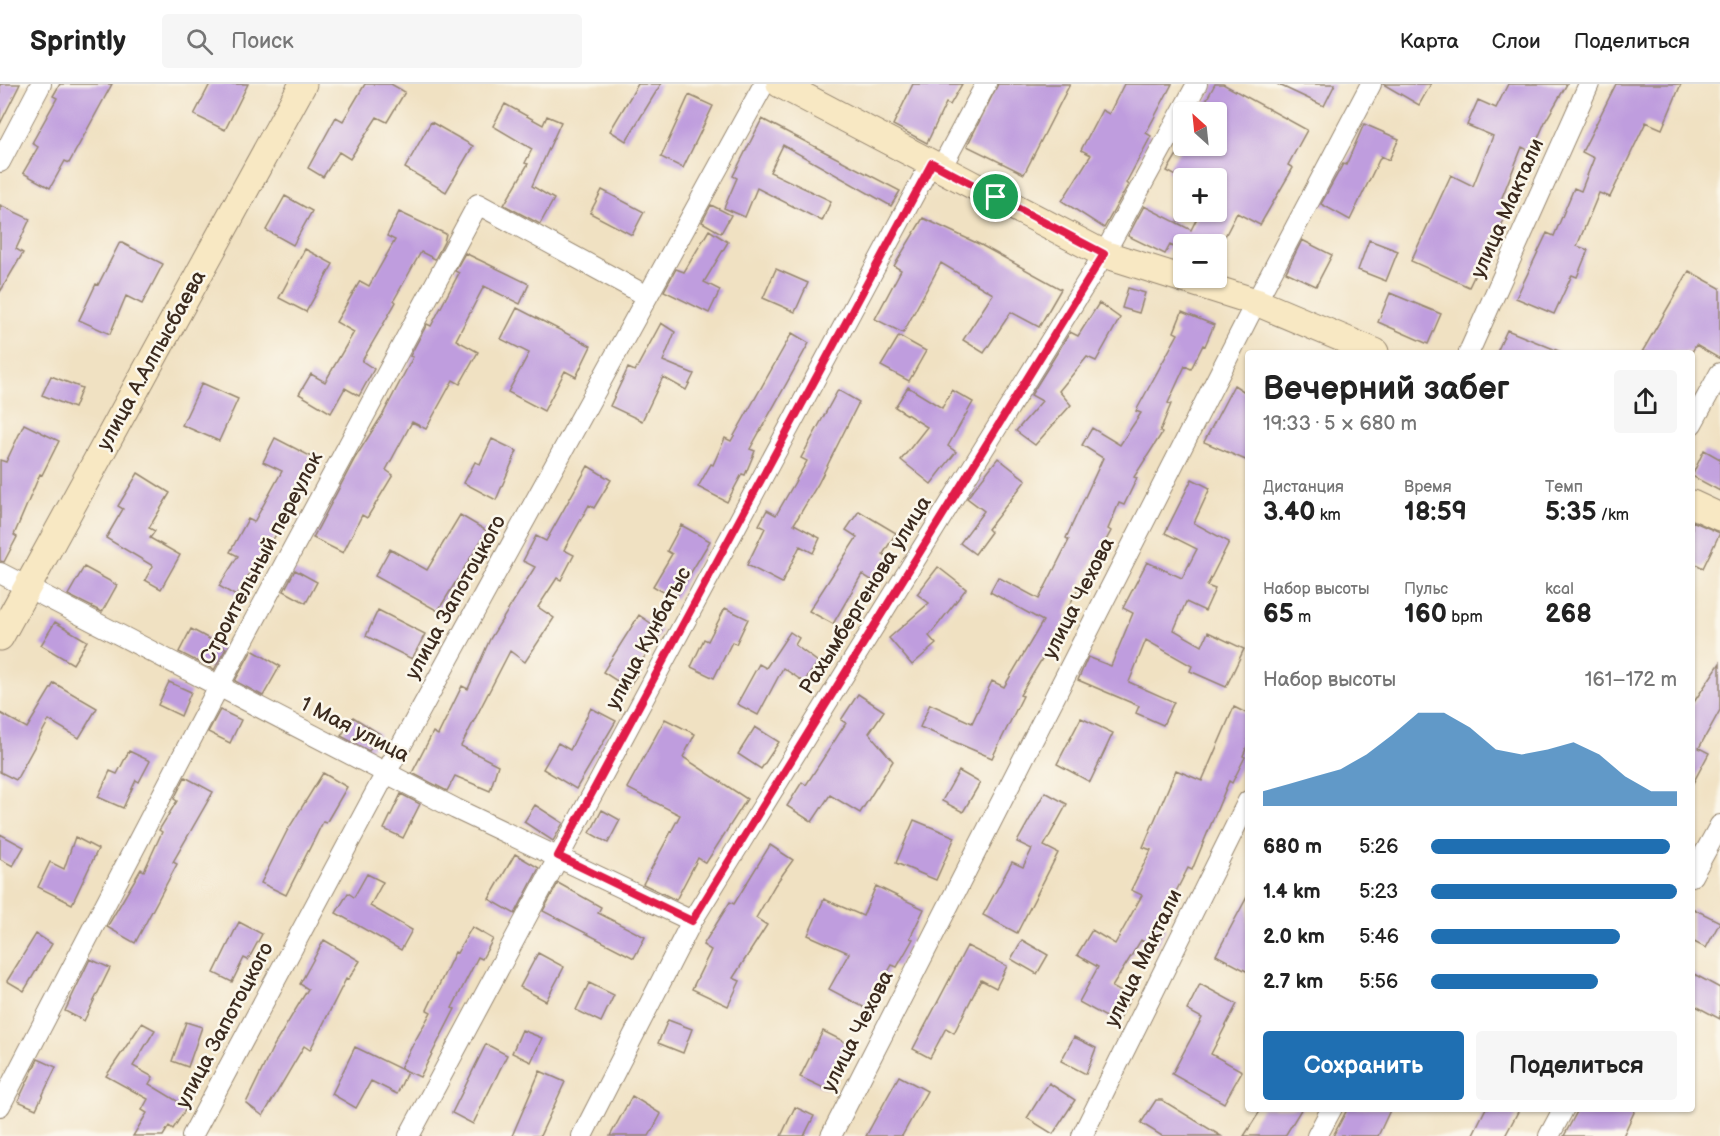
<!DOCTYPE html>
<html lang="ru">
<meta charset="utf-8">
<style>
body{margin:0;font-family:"Balsamiq Sans",sans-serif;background:#f6f6f6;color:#222;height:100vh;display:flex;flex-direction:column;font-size:22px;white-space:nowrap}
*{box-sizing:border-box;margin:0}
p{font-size:20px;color:#767676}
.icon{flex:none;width:33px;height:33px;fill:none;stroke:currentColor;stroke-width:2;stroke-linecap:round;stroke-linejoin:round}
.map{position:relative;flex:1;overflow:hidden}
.panel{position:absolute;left:1245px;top:266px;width:450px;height:762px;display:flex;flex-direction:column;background:#fff;border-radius:6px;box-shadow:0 2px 4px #0004}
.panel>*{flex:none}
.needle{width:39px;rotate:333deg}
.buttons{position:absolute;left:1173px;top:18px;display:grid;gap:12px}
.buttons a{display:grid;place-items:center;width:54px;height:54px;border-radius:6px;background:#fff;box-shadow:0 2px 4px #0004;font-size:30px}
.pin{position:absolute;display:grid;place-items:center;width:51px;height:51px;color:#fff;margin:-26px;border:3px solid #fff;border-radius:50%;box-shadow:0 2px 6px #0007}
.round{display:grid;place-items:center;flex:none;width:63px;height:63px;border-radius:6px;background:#f6f6f6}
.headline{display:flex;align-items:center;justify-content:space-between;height:102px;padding:0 18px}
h1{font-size:33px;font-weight:700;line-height:45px}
.metrics{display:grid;grid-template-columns:repeat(3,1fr);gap:9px;height:102px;padding:6px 18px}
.metrics div{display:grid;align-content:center}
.metrics b{font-size:26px;font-weight:700}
.metrics small{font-size:16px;font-weight:400}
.metrics p{font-size:16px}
.chart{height:168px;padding:12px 18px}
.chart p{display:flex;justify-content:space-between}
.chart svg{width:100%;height:108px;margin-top:6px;fill:#1f6fb2;opacity:.7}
.cta{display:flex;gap:12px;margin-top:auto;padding:12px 18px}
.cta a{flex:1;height:69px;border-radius:6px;background:#1f6fb2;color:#fff;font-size:24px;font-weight:700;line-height:69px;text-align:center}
.cta a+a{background:#f6f6f6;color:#222}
ul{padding:0 18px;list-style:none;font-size:20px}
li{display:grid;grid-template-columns:96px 72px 1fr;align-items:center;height:45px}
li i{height:15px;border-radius:8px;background:#1f6fb2}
header{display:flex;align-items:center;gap:36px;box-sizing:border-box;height:84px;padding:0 30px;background:#fff;border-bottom:2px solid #e0e0e0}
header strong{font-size:28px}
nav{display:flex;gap:33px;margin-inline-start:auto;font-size:21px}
.search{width:420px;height:54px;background:#f6f6f6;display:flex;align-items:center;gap:15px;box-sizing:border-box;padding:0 21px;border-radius:6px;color:#767676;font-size:22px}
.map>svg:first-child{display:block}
</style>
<header>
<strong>Sprintly</strong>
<div class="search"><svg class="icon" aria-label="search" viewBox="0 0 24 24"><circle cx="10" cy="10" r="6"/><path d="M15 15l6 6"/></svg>Поиск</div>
<nav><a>Карта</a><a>Слои</a><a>Поделиться</a></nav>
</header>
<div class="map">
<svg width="1720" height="1052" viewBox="0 0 1720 1052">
<rect width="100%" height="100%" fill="#fbf7ec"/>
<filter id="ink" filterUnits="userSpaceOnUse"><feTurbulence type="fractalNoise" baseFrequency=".0167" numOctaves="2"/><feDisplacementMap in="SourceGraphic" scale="12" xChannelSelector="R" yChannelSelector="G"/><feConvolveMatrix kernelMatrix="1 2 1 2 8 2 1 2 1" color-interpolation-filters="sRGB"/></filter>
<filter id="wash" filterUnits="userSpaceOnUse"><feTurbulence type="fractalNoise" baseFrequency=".008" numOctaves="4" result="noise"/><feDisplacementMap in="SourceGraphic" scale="24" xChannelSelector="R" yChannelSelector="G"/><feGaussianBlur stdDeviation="1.35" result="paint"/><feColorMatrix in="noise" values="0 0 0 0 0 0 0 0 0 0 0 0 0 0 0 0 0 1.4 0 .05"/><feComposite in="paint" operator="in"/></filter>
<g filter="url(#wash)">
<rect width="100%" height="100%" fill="#f0e1c2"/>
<g id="blocks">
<!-- building -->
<path fill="#bf9dde" d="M0 0H20L0 40Z
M60 0H112L69 79 65 77 50 104 23 89 38 63 32 59 57 14 53 12Z
M210 0H248L225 46 194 31Z
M365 0H391L405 8 387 38 377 33 350 75 339 68 323 93 308 84 336 33 343 37Z
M638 0H661L626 57 610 47Z
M913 0H962L950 21 946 19 927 59 893 41Z
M998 0H1070L1024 90 967 62Z
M1124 0H1172L1146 49 1151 52 1126 99 1128 101 1104 144 1062 117 1091 71 1081 66 1102 26 1109 30Z
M1215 0H1223L1307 46 1288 81 1293 84 1260 141 1237 129 1221 160H1184V168L1170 161 1165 170 1128 152 1144 122 1191 146 1200 128H1216V94H1180L1167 87 1182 62H1216V28H1200Z
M1277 0H1335L1324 22Z
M1383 0H1431L1419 21Z
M1508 0H1567L1545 38 1532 68 1522 63 1501 116 1511 122 1496 152 1494 151 1469 203 1411 177 1451 91 1473 102 1493 52 1467 41 1478 16 1496 24Z
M1616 0H1681L1662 45 1646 38 1610 113 1599 109 1577 162 1588 166 1577 193 1572 191 1554 230 1516 214 1547 149 1554 152 1574 104 1581 107 1594 74 1582 68Z
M689 11 713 22 683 84 661 73Z
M505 20 543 41 547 32 561 38 532 102 554 115 540 140 504 121 528 80 525 79 532 65 493 42Z
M762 35 900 107 891 122 783 61 770 88 831 117 822 137 757 104 745 133 724 124 737 94 733 92Z
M431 38 473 62 446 108 405 84Z
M1364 40 1399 55 1389 76 1381 72 1350 136 1321 120 1343 80 1346 81Z
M602 106 644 128 632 151 590 129Z
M285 112 312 127 293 161 266 146Z
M0 121 30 135 16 165 23 169 0 208Z
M711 121 731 131 721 149 702 138Z
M399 128 446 150 444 158 435 175 421 168 394 216 396 218 362 277 374 285 359 312 345 304 331 329 299 310 311 290 325 298 354 248 336 238 360 197 369 202 395 156 387 152Z
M923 134 981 161 1061 205 1039 243 1011 228 984 269 963 256 993 210 941 179 903 249 875 235 901 186 894 182Z
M709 146 728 158 704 198 720 206 709 229 664 207 676 185 684 188Z
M1302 156 1332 171 1316 202 1286 188Z
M1369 156 1398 167 1386 197 1358 186Z
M120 158 163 180 142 220 126 212 110 250 79 236 96 200 98 201Z
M305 165 333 180 306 228 279 214Z
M465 169 529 200 520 220 484 202 456 256 478 268 460 300 453 296 426 345 412 338 386 386 393 391 367 434 362 431 343 469 313 454 355 374 383 330 413 273 410 272 427 240 431 242 459 189 455 187Z
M776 185 808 199 795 228 763 214Z
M1689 187 1720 204V275L1696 261 1692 268H1642Z
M1128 204 1145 209 1139 229 1122 224Z
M1390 209 1441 230 1428 260 1378 238Z
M1099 219 1120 234 1096 277 1087 273 1059 307 1071 321 1035 361 1016 347 1042 317 1031 311 1070 248 1078 252Z
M517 224 591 262 576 293 565 287 544 327 508 308 529 269 501 255Z
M1182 228 1214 241 1205 262 1203 261 1191 285 1185 282 1168 319 1171 320 1160 347 1162 349 1134 393 1137 394 1124 421 1119 419 1108 445 1111 447 1098 471 1096 470 1065 530 1068 532 1020 611 1023 612 992 674 920 643 930 620 972 639 992 597 1004 603 1043 537 990 508 998 493 1039 515 1069 456 1066 454 1103 374 1082 361 1092 344 1120 361 1141 329 1136 327 1178 250 1174 248Z
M661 239 675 248 663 277 694 290 686 306 663 293 642 337 610 322 628 284 635 287Z
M1507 246 1561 268H1497Z
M792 249 809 259 750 365 755 367 745 391 742 390 727 418 698 403 711 380 713 381 725 354 731 357Z
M899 252 926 267 909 297 881 282Z
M51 292 82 304 74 324 42 311Z
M202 299 238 315 219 357 182 341Z
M1234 301 1248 310V377L1204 358Z
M908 303 942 324 952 306 973 318 948 362 956 368 931 400 901 376 927 343 895 323Z
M838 306 859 318 818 400 794 440 820 454 813 469 800 462 782 499 747 481 765 444 759 441 767 426 776 431 807 377 801 374Z
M24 340 59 357 42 391 40 390 14 451 17 453 4 478 0 477V376L6 378Z
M275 354 312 373 295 406 300 408 258 482 255 481 236 512 219 502 238 472 230 468 248 435 254 438 282 387 263 378Z
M492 355 517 367 496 416 464 399 475 378 480 380Z
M1704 366 1720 375V407L1692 392Z
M998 374 1026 396 988 445 991 448 975 470 960 459 984 427 967 414Z
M588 382 611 396 594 424 589 421 564 466 574 471 561 496 557 494 538 523 554 534 525 578 510 567 461 662 498 681 490 707 455 692 447 707 412 689 433 648 438 651 462 602 468 605 490 555 535 483 523 477 536 452 546 457Z
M138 389 170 409 149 444 155 447 150 454 180 471 161 505 145 496 153 482 106 454 123 425 118 422Z
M1192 395 1210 404 1194 439 1229 458 1207 502 1215 505 1205 527 1186 518 1174 546 1202 562 1208 548 1244 565 1226 603 1190 587 1192 582 1146 556 1129 598 1174 618 1163 641 1136 629 1139 622 1078 596 1088 573 1111 582 1133 529 1123 524 1147 478 1182 494 1197 465 1165 449Z
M859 427 896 449 883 470 891 475 876 499 862 490 833 540 809 527 857 453 846 446Z
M460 431 487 447 438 527 375 492 390 465 427 486Z
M1692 437 1720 449 1703 484 1692 478Z
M681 441 710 457 675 515 653 502 672 470 667 467Z
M84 483 117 501 102 528 68 511Z
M938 483 966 505 929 552 936 560 912 581 889 554 929 519 917 510Z
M295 486 317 498 306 519 284 507Z
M725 524 748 535 736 560 732 558 714 594 691 583 704 555 708 557Z
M378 526 425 550 412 575 366 552Z
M639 531 662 547 637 584 640 586 628 604 603 588Z
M55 538 87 557 73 580 41 561Z
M191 545 226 564 214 586 179 568Z
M790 548 799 554 795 561 818 578 804 598 783 584 758 631 737 620 759 580 766 584Z
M252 566 280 582 263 612 235 597Z
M1720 579V626L1699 664 1709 669 1692 701V621Z
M169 598 191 608 181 632 158 621Z
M54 599 97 624 79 654 49 636 16 696 0 688V629L27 644Z
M858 610 884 627 869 649 893 677 860 729 830 711 812 738 787 722 802 698 806 701 846 639 841 636Z
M1234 623 1248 630V660L1243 672 1245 673 1232 699 1229 697 1192 786 1188 784 1159 841 1166 845 1155 864 1141 856 1112 903 1131 913 1117 939 1079 918 1098 883 1077 871 1092 846 1115 860 1142 811 1131 806 1151 766 1143 763 1176 686 1202 697Z
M591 624 616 637 576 705 543 685 558 659 570 666Z
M220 626 241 636 230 659 208 648Z
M353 633 380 650 369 667 341 652Z
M1081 634 1113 649 1090 698 1057 680Z
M665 635 695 650 683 673 747 715 706 779 698 774 676 816 643 800 680 731 627 704Z
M755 643 779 658 761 685 738 670Z
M129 667 150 677 139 698 136 696 123 724 98 713 110 687 117 690Z
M959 687 980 699 963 728 942 717Z
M323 689 347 703 326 739 323 738 286 811 261 799 287 747Z
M185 693 213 708 173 778 177 780 135 859 107 843 141 785 144 787 162 748 159 746 177 717 174 715Z
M1045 708 1067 720 1044 762 1058 769 1017 849 983 831 1012 778 1023 783 1032 765 1017 758Z
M401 710 420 720 403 754 384 745Z
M535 721 563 739 553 757 524 738Z
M602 726 620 736 608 759 590 749Z
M914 736 955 753 936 796 896 779Z
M0 750 24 763 13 782 0 775Z
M75 753 98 765 72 820 38 803 50 778 64 785Z
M770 761 793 776 775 801 756 834 767 841 733 894 740 897 728 922 692 905 711 866 703 861 730 818 734 820Z
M515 770 539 784 515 830 489 815Z
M367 790 383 798 370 822 412 846 401 866 336 829 348 809 354 813Z
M558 799 601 823 598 829 645 853 634 874 543 827Z
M876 802 924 825 910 854 913 855 897 883 892 881 867 925 829 905 849 869 808 851 824 815 863 832Z
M1248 811V888L1216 871Z
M1692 824 1720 838 1706 864 1692 857Z
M239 838 262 850 248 876 244 874 232 898 214 889Z
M472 843 493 855 482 875 478 873 452 924 455 925 420 993 400 984 431 928 427 926 455 868 457 869Z
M36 850 52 860 24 907 7 897Z
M324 856 360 877 348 896 346 895 310 966 304 962 263 1032 246 1019 273 963 308 905 300 900Z
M1022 856 1048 871 1037 890 1011 875Z
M967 862 1007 882 996 904 981 896 954 949 946 944 930 974 913 965Z
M538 869 564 883 546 917 520 903Z
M90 875 110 884 84 937 65 927Z
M1692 889 1720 904V935L1692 920Z
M589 899 614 911 601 938 576 926Z
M1200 900 1237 920 1211 970 1242 987 1224 1019 1172 990 1202 934 1187 926Z
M668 936 692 945 683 969 658 959Z
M186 938 202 943 188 983 172 977Z
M142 939 155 946 133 982 153 993 149 1000 187 1023 173 1045 169 1042 163 1052H133L147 1029 142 1026 148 1015 106 992Z
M522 946 542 954 531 978 512 969Z
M823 947 849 960 826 1005 800 993Z
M1074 953 1096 964 1086 990 1061 977Z
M486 960 507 971 473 1040 452 1029Z
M355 963 407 988 397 1010 371 997 356 1024 332 1010Z
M38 975 56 983 36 1025 18 1017Z
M540 987 565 998 540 1052H512Z
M899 992 927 1007 902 1052H866Z
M1049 999 1075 1016 1053 1050 1027 1034Z
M632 1012 661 1030 649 1052H610Z
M1156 1016H1162L1221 1052H1162L1141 1039Z
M795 1023 814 1032 804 1052H781Z
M1262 1024H1302L1285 1052H1244Z
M1348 1024H1391L1378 1052H1333Z
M1486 1024H1520L1505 1052H1472Z
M1579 1024H1636L1623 1052H1564Z"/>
</g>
</g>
<g filter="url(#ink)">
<use href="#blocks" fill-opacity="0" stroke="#968670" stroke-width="1.5"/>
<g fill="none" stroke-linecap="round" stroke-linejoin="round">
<defs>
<path id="street" d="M0 78 41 0
M941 84 986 0
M1469 268 1589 0
M1692 340 1720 289
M0 489 456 725 692 837
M1692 792 1720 741
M0 1022 219 602 478 120 647 212
M192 1052 386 689 764 0
M409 1052 931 79
M582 1052 692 837 1104 170 1197 0
M831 1052 1256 218 1371 0
M1082 1052 1248 717
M1317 1052 1332 1024
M1549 1052 1564 1024"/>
<path id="secondary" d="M780 0 1104 170 1256 218 1375 268
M1692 420 1720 433
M0 553 303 0"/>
</defs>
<!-- street casing -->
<use href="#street" stroke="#968670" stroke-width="22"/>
<!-- secondary casing -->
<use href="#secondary" stroke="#968670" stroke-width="29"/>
<!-- street -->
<use href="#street" stroke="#fff" stroke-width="20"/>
<!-- secondary -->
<use href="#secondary" stroke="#f8e8c3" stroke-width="27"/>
</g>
</g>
<g fill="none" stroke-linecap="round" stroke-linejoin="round" filter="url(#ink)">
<defs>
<path id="route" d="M932 79 1104 170 692 837 558 772Z"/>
</defs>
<!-- route casing -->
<use href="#route" stroke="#fff" stroke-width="12"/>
<!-- route -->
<use href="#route" stroke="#e11d48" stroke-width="8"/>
</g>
<g text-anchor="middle" stroke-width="5" stroke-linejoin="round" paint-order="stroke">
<!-- street labels -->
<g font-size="21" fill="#3b2a1e" stroke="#fbf7ec">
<text transform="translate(1507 124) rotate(-66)" y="7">улица Мактали</text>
<text transform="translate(151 276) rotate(-61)" y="7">улица А.Алпысбаева</text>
<text transform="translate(261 474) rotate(-62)" y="7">Строительный переулок</text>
<text transform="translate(865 511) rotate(-58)" y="7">Рахымбергенова улица</text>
<text transform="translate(455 513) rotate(-61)" y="7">улица Запотоцкого</text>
<text transform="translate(1078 514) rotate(-63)" y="7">улица Чехова</text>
<text transform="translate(648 554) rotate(-62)" y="7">улица Кунбатыс</text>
<text transform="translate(355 645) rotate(27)" y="7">1 Мая улица</text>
<text transform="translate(1143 874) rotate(-64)" y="7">улица Мактали</text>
<text transform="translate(224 941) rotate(-62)" y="7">улица Запотоцкого</text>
<text transform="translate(857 947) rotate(-63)" y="7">улица Чехова</text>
</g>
</g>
</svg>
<div class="buttons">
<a><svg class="needle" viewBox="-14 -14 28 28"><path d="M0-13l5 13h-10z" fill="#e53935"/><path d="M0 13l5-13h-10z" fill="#767676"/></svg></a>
<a>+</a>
<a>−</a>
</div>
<div class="pin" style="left:996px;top:113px;background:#1e9e55"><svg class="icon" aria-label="arrive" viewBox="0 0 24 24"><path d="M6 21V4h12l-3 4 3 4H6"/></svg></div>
<section class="panel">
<div class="headline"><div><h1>Вечерний забег</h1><p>19:33 · 5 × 680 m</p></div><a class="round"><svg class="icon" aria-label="share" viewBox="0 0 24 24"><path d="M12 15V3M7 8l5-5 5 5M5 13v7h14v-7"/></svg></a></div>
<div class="metrics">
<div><p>Дистанция</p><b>3.40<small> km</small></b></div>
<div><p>Время</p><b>18:59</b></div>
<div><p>Темп</p><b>5:35<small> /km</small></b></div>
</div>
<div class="metrics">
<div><p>Набор высоты</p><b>65<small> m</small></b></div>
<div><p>Пульс</p><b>160<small> bpm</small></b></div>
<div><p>kcal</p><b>268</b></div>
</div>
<div class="chart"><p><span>Набор высоты</span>161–172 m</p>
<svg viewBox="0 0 160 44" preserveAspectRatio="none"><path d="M0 44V38L10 35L20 32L30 29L40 23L50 15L60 6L70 6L80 12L90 21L100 23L110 21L120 18L130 23L140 32L150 38L160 38V44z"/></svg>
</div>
<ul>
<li><b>680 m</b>5:26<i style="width:97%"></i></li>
<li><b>1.4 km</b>5:23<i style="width:100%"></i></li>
<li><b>2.0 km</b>5:46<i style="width:77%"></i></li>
<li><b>2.7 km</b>5:56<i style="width:68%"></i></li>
</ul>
<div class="cta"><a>Сохранить</a><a>Поделиться</a></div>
</section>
</div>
